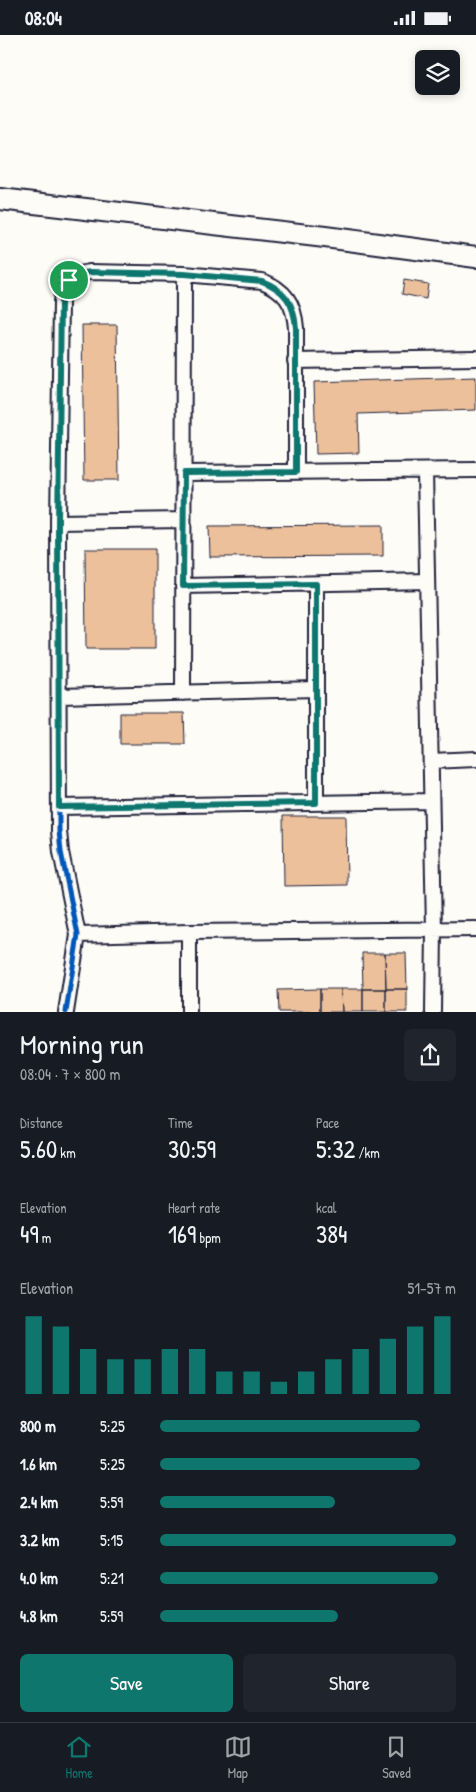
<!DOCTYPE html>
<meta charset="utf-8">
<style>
body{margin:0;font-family:"Patrick Hand",sans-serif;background:#20242c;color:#f1f3f6;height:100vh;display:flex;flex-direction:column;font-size:19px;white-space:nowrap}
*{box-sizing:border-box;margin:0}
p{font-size:16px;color:#9ea1a6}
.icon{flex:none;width:28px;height:28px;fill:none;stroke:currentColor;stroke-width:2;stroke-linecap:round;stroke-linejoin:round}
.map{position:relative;height:977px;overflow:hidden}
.details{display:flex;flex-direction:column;background:#171b24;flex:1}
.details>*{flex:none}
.buttons{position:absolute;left:415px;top:15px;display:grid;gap:10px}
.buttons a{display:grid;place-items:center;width:45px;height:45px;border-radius:8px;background:#171b24;box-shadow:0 2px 8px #0003;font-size:25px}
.pin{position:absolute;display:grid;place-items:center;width:42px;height:42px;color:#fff;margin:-21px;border:2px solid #fff;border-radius:50%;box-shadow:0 1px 5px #0007}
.round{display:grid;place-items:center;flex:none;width:52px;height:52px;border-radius:8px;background:#20242c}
.summary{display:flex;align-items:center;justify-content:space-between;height:85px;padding:0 20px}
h1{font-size:28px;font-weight:600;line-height:38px}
.figures{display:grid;grid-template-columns:repeat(3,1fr);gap:8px;height:85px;padding:5px 20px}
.figures div{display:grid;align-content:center}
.figures b{font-size:25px;font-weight:600}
.figures small{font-size:14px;font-weight:400}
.figures p{font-size:14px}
.chart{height:140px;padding:10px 20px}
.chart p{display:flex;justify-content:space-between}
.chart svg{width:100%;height:90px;margin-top:5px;stroke:#0f766e;stroke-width:6}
.cta{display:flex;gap:10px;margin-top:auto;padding:10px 20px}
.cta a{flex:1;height:58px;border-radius:8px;background:#0f766e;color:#fff;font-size:20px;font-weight:600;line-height:58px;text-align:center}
.cta a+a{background:#20242c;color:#f1f3f6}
ul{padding:0 20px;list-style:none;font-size:16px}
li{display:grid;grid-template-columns:80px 60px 1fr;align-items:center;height:38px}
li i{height:12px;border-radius:6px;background:#0f766e}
.status{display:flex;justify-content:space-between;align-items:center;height:35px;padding:0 25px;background:#171b24;direction:ltr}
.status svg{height:14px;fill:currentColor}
.menu{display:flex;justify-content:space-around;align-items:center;height:70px;border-top:1px solid #363941;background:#171b24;font-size:14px;color:#9ea1a6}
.menu a{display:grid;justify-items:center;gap:2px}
.menu .selected{color:#0f766e}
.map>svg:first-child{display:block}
</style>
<div class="status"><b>08:04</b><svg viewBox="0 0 49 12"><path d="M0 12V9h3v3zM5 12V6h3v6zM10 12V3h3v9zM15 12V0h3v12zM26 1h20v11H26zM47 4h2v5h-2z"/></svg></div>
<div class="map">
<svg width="476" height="977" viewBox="0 0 476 977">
<rect width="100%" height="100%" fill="#fdfcf7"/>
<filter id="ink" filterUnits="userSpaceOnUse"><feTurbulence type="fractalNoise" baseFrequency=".02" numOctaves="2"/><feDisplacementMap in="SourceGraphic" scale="10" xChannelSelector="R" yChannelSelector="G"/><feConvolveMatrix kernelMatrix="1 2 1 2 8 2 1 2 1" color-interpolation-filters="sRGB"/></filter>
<g filter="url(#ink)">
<!-- building -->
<path fill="#ebc09b" stroke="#22223b" d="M404 245 428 249 426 264 402 259Z
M82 290H117L119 445H84Z
M476 342V375L358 379 359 418 316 419 314 347Z
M383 490V521L210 522 209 491Z
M85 514H155V614H86Z
M120 678H184L185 709H120Z
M283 781H346L347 850 284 851Z
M362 918H385L386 954H363Z
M385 918H406L407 954H386Z
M320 954V977H279L278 955Z
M320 954H341L342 977H320Z
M341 954H363V977H342Z
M363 954H386V977H363Z
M386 954H407V977H386Z"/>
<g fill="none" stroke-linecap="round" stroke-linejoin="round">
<defs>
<path id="minor" d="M295 326 476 323
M425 436 434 895 433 977
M184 438 476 435
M58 487 183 485
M316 549V768
M183 551 427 546
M183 658 184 239
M60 661 316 654
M431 726 476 724
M59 772 431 766
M189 897V977
M78 900 189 897 476 894
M66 977 78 900 61 817 59 796 58 487 61 267C62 249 73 239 90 237L184 239 262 246C285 255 294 268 296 293V437"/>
<path id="secondary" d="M0 164 325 202 476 222"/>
</defs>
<!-- minor casing -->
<use href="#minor" stroke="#22223b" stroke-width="18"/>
<!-- secondary casing -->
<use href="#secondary" stroke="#22223b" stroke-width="24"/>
<!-- minor -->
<use href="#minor" stroke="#fdfcf7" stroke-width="14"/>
<!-- secondary -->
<use href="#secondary" stroke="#fdfcf7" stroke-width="20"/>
<defs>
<path id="cycleway" d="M66 977 78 900 61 817 59 796 58 487 61 267C62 249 73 239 90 237L184 239 262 246C285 255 294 268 296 293V437"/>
</defs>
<!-- cycleway casing -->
<use href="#cycleway" stroke="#fdfcf7" stroke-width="8"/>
<!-- cycleway -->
<use href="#cycleway" stroke="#0057b8" stroke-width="5"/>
</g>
</g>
<g fill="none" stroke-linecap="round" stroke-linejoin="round" filter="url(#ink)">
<defs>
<path id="route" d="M90 237 184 239 262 246C285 255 294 268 296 293V437L184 438 183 551 316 549V768L59 772 58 487 61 266C62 249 73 239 90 237Z"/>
</defs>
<!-- route casing -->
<use href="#route" stroke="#fff" stroke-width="10"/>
<!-- route -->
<use href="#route" stroke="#0f766e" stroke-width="6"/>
</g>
</svg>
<div class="buttons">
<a><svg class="icon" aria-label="layers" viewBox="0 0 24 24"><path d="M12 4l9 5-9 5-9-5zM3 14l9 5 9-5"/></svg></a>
</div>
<div class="pin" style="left:69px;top:245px;background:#1e9e55"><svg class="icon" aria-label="arrive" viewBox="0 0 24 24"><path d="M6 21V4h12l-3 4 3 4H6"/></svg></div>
</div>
<section class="details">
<div class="summary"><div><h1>Morning run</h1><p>08:04 · 7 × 800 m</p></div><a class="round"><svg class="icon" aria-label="share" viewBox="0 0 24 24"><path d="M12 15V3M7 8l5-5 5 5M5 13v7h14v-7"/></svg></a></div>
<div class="figures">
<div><p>Distance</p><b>5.60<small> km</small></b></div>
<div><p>Time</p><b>30:59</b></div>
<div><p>Pace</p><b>5:32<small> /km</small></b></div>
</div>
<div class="figures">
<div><p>Elevation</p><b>49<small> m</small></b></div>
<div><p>Heart rate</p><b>169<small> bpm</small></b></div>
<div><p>kcal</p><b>384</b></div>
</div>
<div class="chart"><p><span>Elevation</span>51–57 m</p>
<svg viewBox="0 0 160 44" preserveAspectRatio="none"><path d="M5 44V6M15 44V11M25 44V22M35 44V27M45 44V27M55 44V22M65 44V22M75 44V33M85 44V33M95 44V38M105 44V33M115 44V27M125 44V22M135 44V17M145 44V11M155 44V6"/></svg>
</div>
<ul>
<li><b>800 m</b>5:25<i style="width:88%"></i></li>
<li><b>1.6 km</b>5:25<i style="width:88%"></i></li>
<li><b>2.4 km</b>5:59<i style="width:59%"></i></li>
<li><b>3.2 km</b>5:15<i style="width:100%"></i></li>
<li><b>4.0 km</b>5:21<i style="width:94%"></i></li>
<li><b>4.8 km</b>5:59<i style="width:60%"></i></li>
</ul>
<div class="cta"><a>Save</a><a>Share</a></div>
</section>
<nav class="menu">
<a class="selected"><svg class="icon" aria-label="home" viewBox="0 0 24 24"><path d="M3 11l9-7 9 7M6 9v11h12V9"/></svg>Home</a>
<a><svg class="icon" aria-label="map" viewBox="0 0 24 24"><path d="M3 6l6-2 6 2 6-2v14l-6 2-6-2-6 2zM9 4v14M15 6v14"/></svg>Map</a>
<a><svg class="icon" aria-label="saved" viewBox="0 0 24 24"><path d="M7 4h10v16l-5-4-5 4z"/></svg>Saved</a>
</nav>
